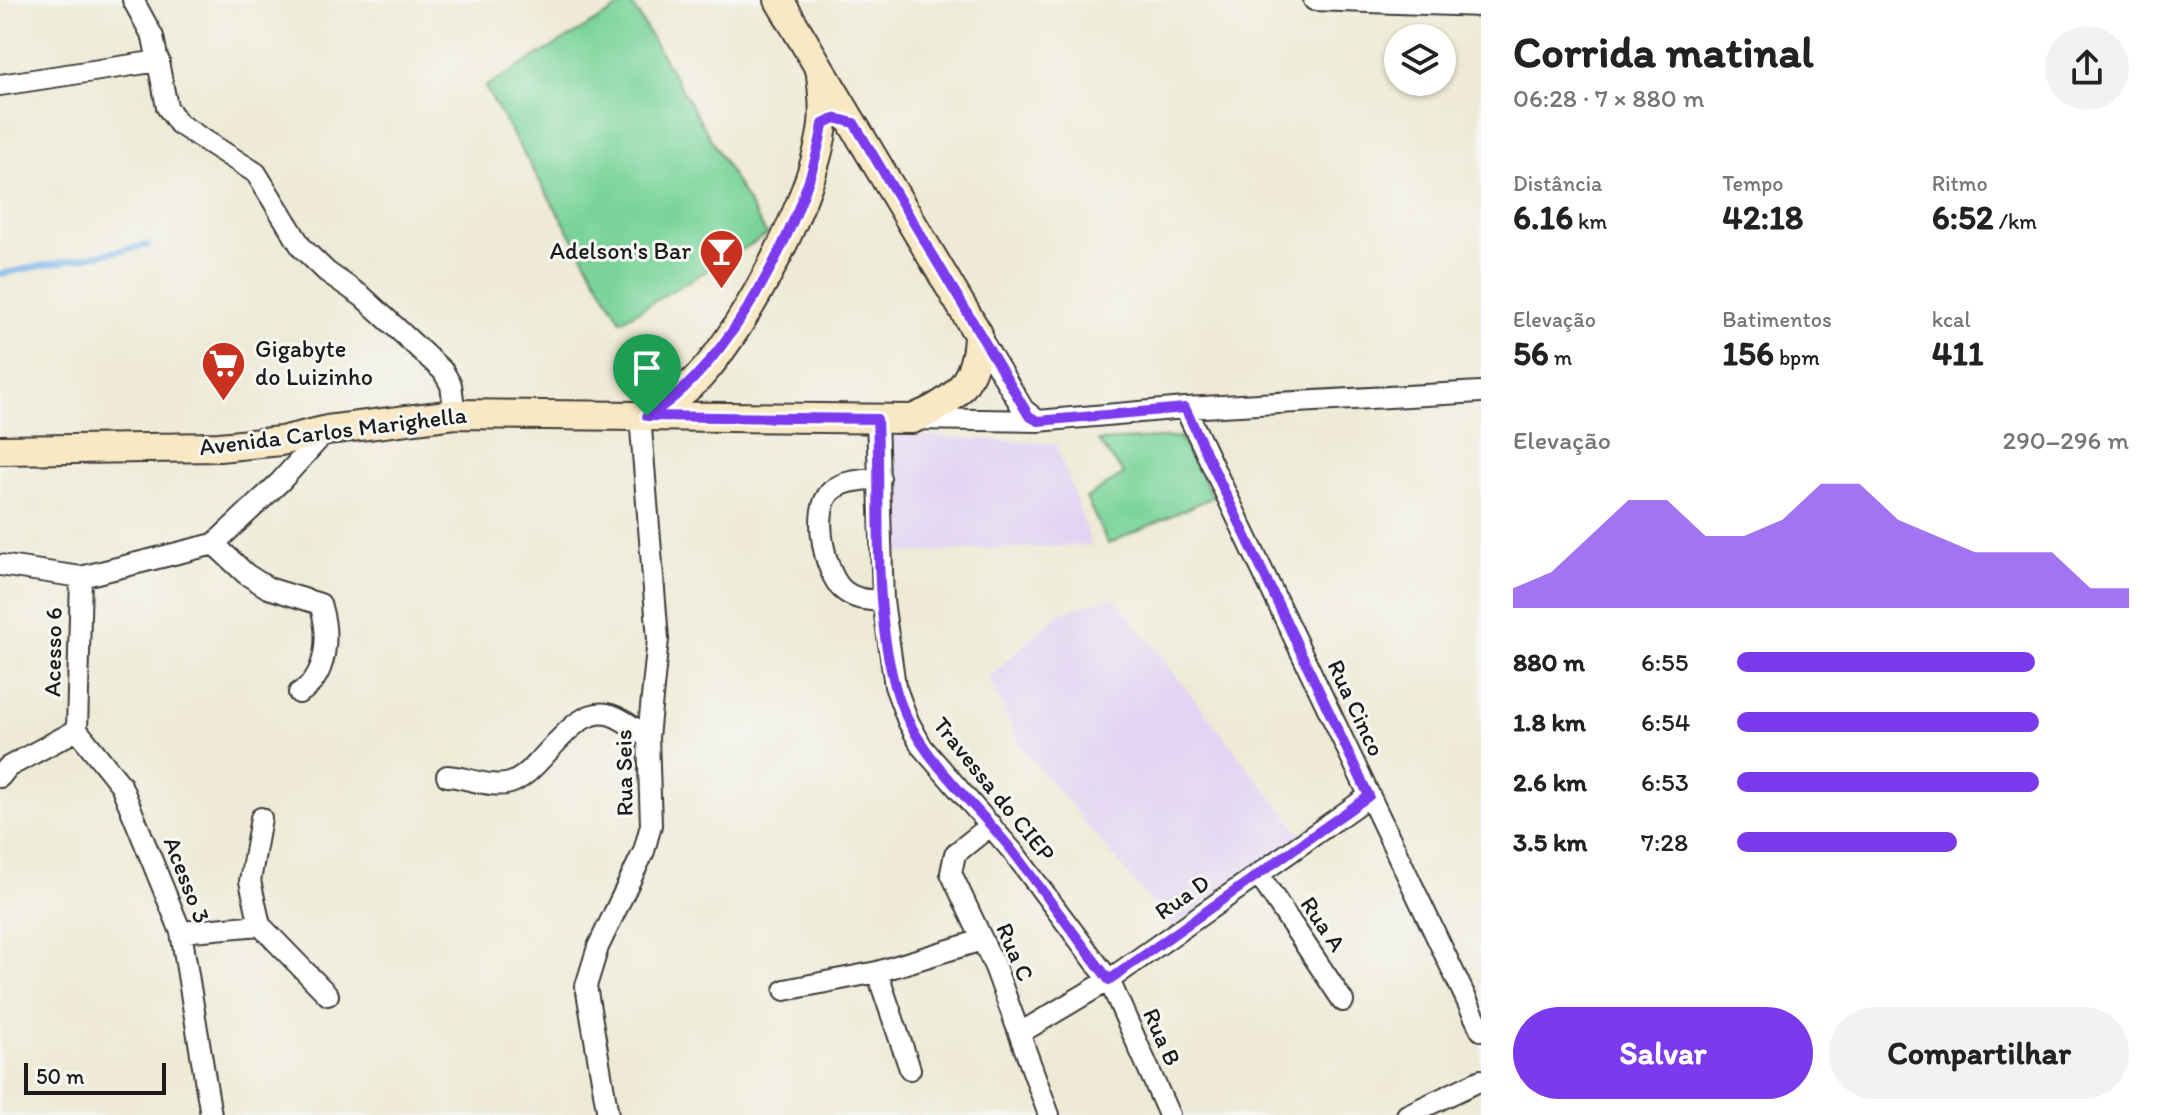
<!DOCTYPE html>
<html lang="pt">
<meta charset="utf-8">
<style>
body{margin:0;font-family:Itim,sans-serif;background:#f2f2f2;color:#222;height:100vh;display:flex;flex-direction:column;font-size:30px;white-space:nowrap}
*{box-sizing:border-box;margin:0}
p{font-size:26px;color:#767676}
.icon{flex:none;width:44px;height:44px;fill:none;stroke:currentColor;stroke-width:2;stroke-linecap:round;stroke-linejoin:round}
.map{position:relative;flex:1;overflow:hidden}
.sheet{display:flex;flex-direction:column;background:#fff;width:680px}
.sheet>*{flex:none}
.controls{position:absolute;left:1384px;top:24px;display:grid;gap:16px}
.controls a{display:grid;place-items:center;width:72px;height:72px;border-radius:50%;background:#fff;box-shadow:0 2px 6px #0004;font-size:40px}
.scale{position:absolute;left:24px;bottom:20px;width:142px;box-sizing:border-box;padding-left:8px;border:4px solid #1c1c1c;border-top:0;font-size:22px;line-height:28px;white-space:nowrap;color:#1c1c1c;-webkit-text-stroke:6px #f6f6f2;paint-order:stroke}
.pin{position:absolute;display:grid;place-items:center;width:68px;height:68px;color:#fff;margin:-82px -34px;border-radius:50% 50% 50% 0;rotate:-45deg;box-shadow:0 0 8px #0007}
.pin .icon{rotate:45deg}
.round{display:grid;place-items:center;flex:none;width:84px;height:84px;border-radius:42px;background:#f2f2f2}
.overview{display:flex;align-items:center;justify-content:space-between;height:136px;padding:0 32px}
h1{font-size:44px;font-weight:700;line-height:60px}
.stats{display:grid;grid-template-columns:repeat(3,1fr);gap:12px;height:136px;padding:8px 32px}
.stats div{display:grid;align-content:center}
.stats b{font-size:34px;font-weight:700}
.stats small{font-size:22px;font-weight:400}
.stats p{font-size:22px}
.chart{height:224px;padding:16px 32px}
.chart p{display:flex;justify-content:space-between}
.chart svg{width:100%;height:144px;margin-top:8px;fill:#7c3aed;opacity:.7}
.cta{display:flex;gap:16px;margin-top:auto;padding:16px 32px}
.cta a{flex:1;height:92px;border-radius:48px;background:#7c3aed;color:#fff;font-size:32px;font-weight:700;line-height:92px;text-align:center}
.cta a+a{background:#f2f2f2;color:#222}
ul{padding:0 32px;list-style:none;font-size:26px}
li{display:grid;grid-template-columns:128px 96px 1fr;align-items:center;height:60px}
li i{height:20px;border-radius:10px;background:#7c3aed}
main{display:flex;flex:1;min-height:0}
.map>svg:first-child{display:block}
</style>
<main>
<div class="map">
<svg width="1481" height="1115" viewBox="0 0 1481 1115">
<rect width="100%" height="100%" fill="#f6f6f2"/>
<filter id="ink" filterUnits="userSpaceOnUse"><feTurbulence type="fractalNoise" baseFrequency=".0125" numOctaves="2"/><feDisplacementMap in="SourceGraphic" scale="16" xChannelSelector="R" yChannelSelector="G"/><feConvolveMatrix kernelMatrix="1 2 1 2 8 2 1 2 1" color-interpolation-filters="sRGB"/></filter>
<filter id="wash" filterUnits="userSpaceOnUse"><feTurbulence type="fractalNoise" baseFrequency=".006" numOctaves="4" result="noise"/><feDisplacementMap in="SourceGraphic" scale="32" xChannelSelector="R" yChannelSelector="G"/><feGaussianBlur stdDeviation="1.8" result="paint"/><feColorMatrix in="noise" values="0 0 0 0 0 0 0 0 0 0 0 0 0 0 0 0 0 1.4 0 .05"/><feComposite in="paint" operator="in"/></filter>
<g filter="url(#wash)">
<rect width="100%" height="100%" fill="#eeead5"/>
<!-- built -->
<path fill="#e2d4f3" d="M893 434 1056 444 1092 545 896 553Z
M1114 597 1301 834 1173 928 1020 745 988 678 1059 613Z"/>
<!-- green -->
<path fill="#7ad49a" stroke="#4b785b" stroke-width="2" d="M630 1 767 235 621 321 485 87Z
M1180 437 1213 497 1108 544 1086 498 1124 474 1098 441Z"/>
<g fill="none" stroke-linecap="round" stroke-linejoin="round">
<!-- stream -->
<path stroke="#7ab3ea" stroke-width="6" d="M0 274 148 245"/>
</g>
</g>
<g filter="url(#ink)">
<g fill="none" stroke-linecap="round" stroke-linejoin="round">
<defs>
<path id="street" d="M133 0 153 37 167 107 179 124 256 173 302 248 327 272 363 297 443 371 451 385 455 414
M1314 0 1481 6
M0 85 159 61
M978 334 1023 409 1038 421
M1185 408 1481 1030
M877 419 883 601 895 686 908 721 922 747 1014 853 1109 980 1169 1115
M914 419 1038 421 1185 408 1481 392
M880 478C864 480 838 480 828 495 813 517 825 572 842 589 854 600 868 600 883 601
M214 544 246 574 268 588 320 604C330 634 328 677 299 693
M0 565 81 577 214 544 280 482 327 430
M77 730 121 785 181 932 211 1115
M77 730 81 577
M447 776C467 777 494 790 513 782 545 768 573 703 611 715 624 719 636 730 648 737
M0 777 8 767 77 730
M261 818 250 881 260 925 328 995
M991 825 955 854 951 873 995 967 1049 1115
M1259 875 1343 1001
M181 932 260 925
M877 972 910 1069
M785 990 877 972 982 940
M1020 1033 1109 980 1369 796
M608 1115 586 986 598 947 644 851 651 825 648 737 658 639 640 416
M1407 1115 1481 1080"/>
<path id="secondary" d="M647 416C666 405 684 392 700 376 747 325 816 193 823 124 825 108 823 92 821 75
M0 450 219 447 281 441 327 430 455 414 912 419C955 402 977 382 978 334L779 0"/>
</defs>
<!-- street casing -->
<use href="#street" stroke="#3c3b38" stroke-width="24"/>
<!-- secondary casing -->
<use href="#secondary" stroke="#3c3b38" stroke-width="32"/>
<!-- street -->
<use href="#street" stroke="#fff" stroke-width="20"/>
<!-- secondary -->
<use href="#secondary" stroke="#f8e8c3" stroke-width="28"/>
</g>
</g>
<g fill="none" stroke-linecap="round" stroke-linejoin="round" filter="url(#ink)">
<defs>
<path id="route" d="M835 118 854 123 1029 416 1038 421 1185 408 1369 796 1109 980C1077 938 1046 895 1014 853 973 800 912 753 895 686 872 602 881 506 877 419L647 416C728 371 809 215 823 124Z"/>
</defs>
<!-- route casing -->
<use href="#route" stroke="#fff" stroke-width="16"/>
<!-- route -->
<use href="#route" stroke="#7c3aed" stroke-width="10"/>
</g>
<!-- icons -->
<defs>
<symbol id="bar-pin" viewBox="-11 -11 22 30"><path d="M0 17L-7.5 6A9.5 9.5 0 1 1 7.5 6Z" fill="#c8321e" stroke="#f6f6f2"/><path d="M-6-5H6L.8 .8V4.5H3.5V6h-7V4.5H-.8V.8Z" fill="#fff"/></symbol>
<symbol id="supermarket-pin" viewBox="-11 -11 22 30"><path d="M0 17L-7.5 6A9.5 9.5 0 1 1 7.5 6Z" fill="#c8321e" stroke="#f6f6f2"/><path d="M-6-5.5h2.5l.6 2H6L4.5 2H-2.5L-4.4-4H-6ZM-1.5 3.2a1.3 1.3 0 1 0 .1 0ZM3 3.2a1.3 1.3 0 1 0 .1 0Z" fill="#fff"/></symbol>
</defs>
<g fill-rule="evenodd">
<use href="#bar-pin" x="696" y="226" width="51" height="69"/>
<use href="#supermarket-pin" x="198" y="338" width="51" height="69"/>
</g>
<g text-anchor="middle" stroke-width="6" stroke-linejoin="round" paint-order="stroke">
<!-- poi labels -->
<g font-size="24" fill="#1c1c1c" stroke="#f6f6f2" text-anchor="end">
<text x="691" y="259">Adelson's Bar</text>
<text x="255" y="357" text-anchor="start">Gigabyte<tspan x="255" dy="28">do Luizinho</tspan></text>
</g>
<!-- street labels -->
<g font-size="24" fill="#1c1c1c" stroke="#f6f6f2">
<text transform="translate(333 431) rotate(-7)" y="8">Avenida Carlos Marighella</text>
<text transform="translate(53 652) rotate(-89)" y="8">Acesso 6</text>
<text transform="translate(1356 708) rotate(65)" y="8">Rua Cinco</text>
<text transform="translate(624 773) rotate(-91)" y="8">Rua Seis</text>
<text transform="translate(994 789) rotate(51)" y="8">Travessa do CIEP</text>
<text transform="translate(187 880) rotate(69)" y="8">Acesso 3</text>
<text transform="translate(1182 897) rotate(-35)" y="8">Rua D</text>
<text transform="translate(1323 924) rotate(56)" y="8">Rua A</text>
<text transform="translate(1015 952) rotate(67)" y="8">Rua C</text>
<text transform="translate(1162 1037) rotate(66)" y="8">Rua B</text>
</g>
</g>
</svg>
<div class="controls">
<a><svg class="icon" aria-label="layers" viewBox="0 0 24 24"><path d="M12 4l9 5-9 5-9-5zM3 14l9 5 9-5"/></svg></a>
</div>
<div class="scale">50 m</div>
<div class="pin" style="left:647px;top:416px;background:#1e9e55"><svg class="icon" aria-label="arrive" viewBox="0 0 24 24"><path d="M6 21V4h12l-3 4 3 4H6"/></svg></div>
</div>
<section class="sheet">
<div class="overview"><div><h1>Corrida matinal</h1><p>06:28 · 7 × 880 m</p></div><a class="round"><svg class="icon" aria-label="share" viewBox="0 0 24 24"><path d="M12 15V3M7 8l5-5 5 5M5 13v7h14v-7"/></svg></a></div>
<div class="stats">
<div><p>Distância</p><b>6.16<small> km</small></b></div>
<div><p>Tempo</p><b>42:18</b></div>
<div><p>Ritmo</p><b>6:52<small> /km</small></b></div>
</div>
<div class="stats">
<div><p>Elevação</p><b>56<small> m</small></b></div>
<div><p>Batimentos</p><b>156<small> bpm</small></b></div>
<div><p>kcal</p><b>411</b></div>
</div>
<div class="chart"><p><span>Elevação</span>290–296 m</p>
<svg viewBox="0 0 160 44" preserveAspectRatio="none"><path d="M0 44V38L10 33L20 22L30 11L40 11L50 22L60 22L70 17L80 6L90 6L100 17L110 22L120 27L130 27L140 27L150 38L160 38V44z"/></svg>
</div>
<ul>
<li><b>880 m</b>6:55<i style="width:76%"></i></li>
<li><b>1.8 km</b>6:54<i style="width:77%"></i></li>
<li><b>2.6 km</b>6:53<i style="width:77%"></i></li>
<li><b>3.5 km</b>7:28<i style="width:56%"></i></li>
</ul>
<div class="cta"><a>Salvar</a><a>Compartilhar</a></div>
</section>
</main>
